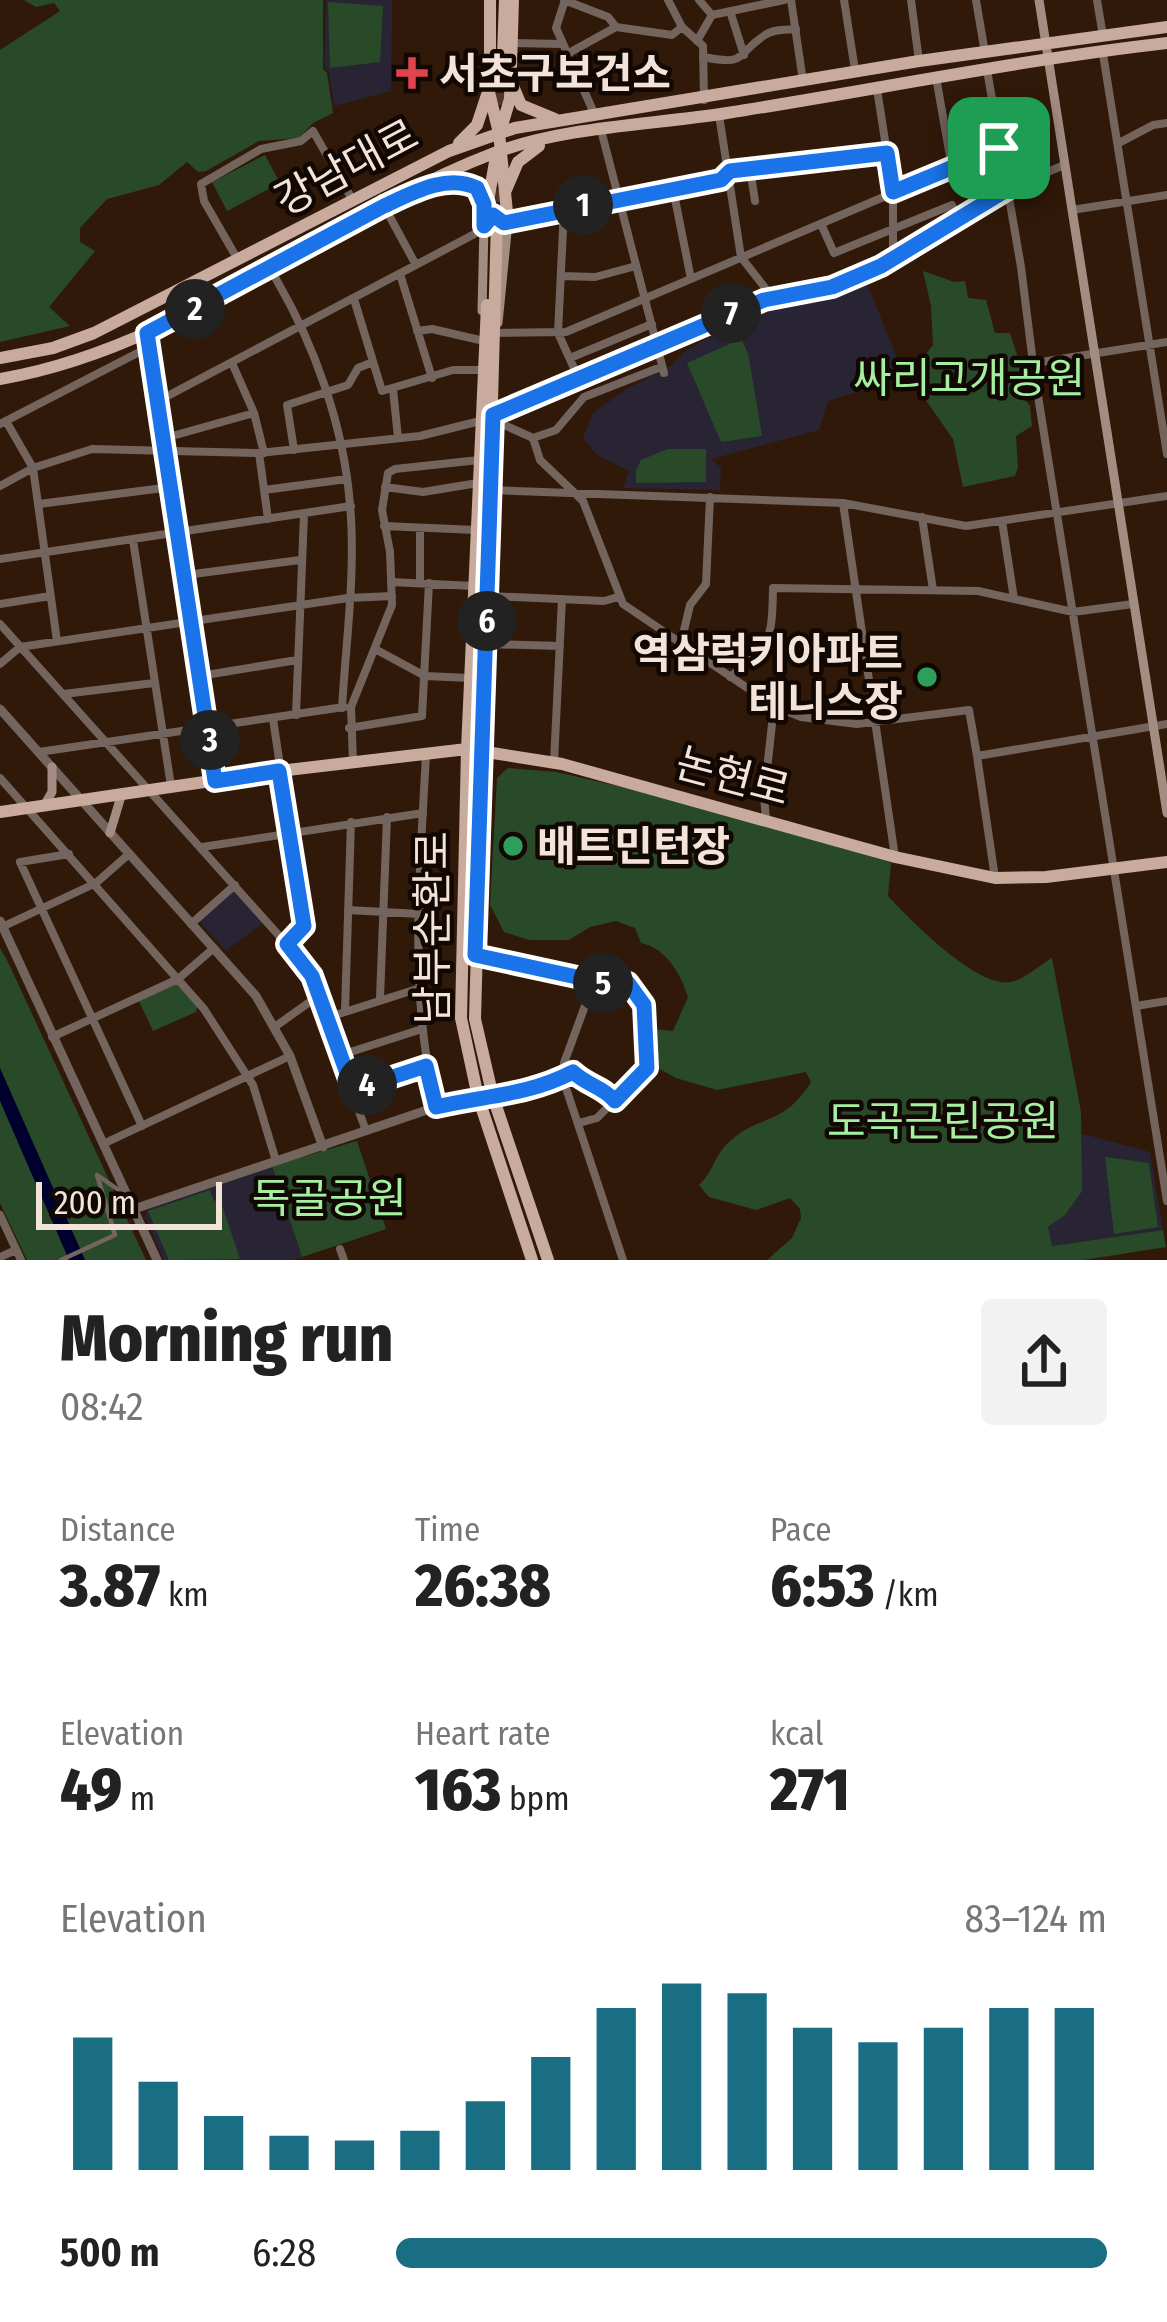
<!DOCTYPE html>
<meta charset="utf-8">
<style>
body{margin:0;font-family:"Fira Sans Condensed","Noto Sans KR",sans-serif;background:#f2f2f2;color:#222;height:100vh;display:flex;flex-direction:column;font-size:45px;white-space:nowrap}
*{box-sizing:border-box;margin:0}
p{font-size:39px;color:#767676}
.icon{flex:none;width:66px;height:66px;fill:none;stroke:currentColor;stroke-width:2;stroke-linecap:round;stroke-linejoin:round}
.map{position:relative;height:1260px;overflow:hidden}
.sheet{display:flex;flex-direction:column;background:#fff;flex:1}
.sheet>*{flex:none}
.scale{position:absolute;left:36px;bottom:30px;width:186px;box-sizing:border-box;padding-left:12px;border:6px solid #f3e3d9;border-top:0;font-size:33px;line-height:42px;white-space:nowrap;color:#f3e3d9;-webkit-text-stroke:9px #110703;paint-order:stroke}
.pin{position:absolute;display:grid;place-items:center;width:102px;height:102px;color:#fff;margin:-51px;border-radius:24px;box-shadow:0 6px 18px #0006}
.km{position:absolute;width:60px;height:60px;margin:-30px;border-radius:50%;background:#222;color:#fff;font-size:33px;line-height:60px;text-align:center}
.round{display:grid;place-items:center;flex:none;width:126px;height:126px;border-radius:12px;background:#f2f2f2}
.summary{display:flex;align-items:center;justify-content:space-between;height:204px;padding:0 60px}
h1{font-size:66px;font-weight:800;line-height:90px}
.figures{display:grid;grid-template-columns:repeat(3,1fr);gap:18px;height:204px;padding:12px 60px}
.figures div{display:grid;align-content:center}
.figures b{font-size:60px;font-weight:800}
.figures small{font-size:33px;font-weight:400}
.figures p{font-size:33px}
.chart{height:336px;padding:24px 60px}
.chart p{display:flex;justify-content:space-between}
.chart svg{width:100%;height:216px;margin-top:12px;stroke:#1a6e84;stroke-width:6}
ul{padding:0 60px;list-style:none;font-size:39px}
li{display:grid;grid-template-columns:192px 144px 1fr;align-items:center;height:90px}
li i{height:30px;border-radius:15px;background:#1a6e84}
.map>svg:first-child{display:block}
</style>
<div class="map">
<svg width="1167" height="1260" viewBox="0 0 1167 1260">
<rect width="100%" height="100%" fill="#311909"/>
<!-- education -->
<path fill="#292434" d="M326 0H392L391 91 334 106 329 72 324 68Z
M865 279 905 377 828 401 819 430 711 459 721 468 720 490 623 488 629 471 597 455 583 438 593 413 625 390 670 366 686 350 772 302 831 291Z
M234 888 264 922 226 951 199 921Z
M1083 1134 1150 1152 1163 1230 1052 1246 1048 1227 1065 1215Z
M272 1166 302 1257 292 1260H164L145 1217 149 1206Z"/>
<!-- green -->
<path fill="#294a28" d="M24 0H323V69L327 73 333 113 313 123 299 138 259 141 206 171 198 172 187 162 159 185 107 199 80 228V242L95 251 49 307 70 326 0 342V50L60 11 54 3 36 7Z
M328 2 383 6 380 62 330 68Z
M265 155 280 183 227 211 212 182Z
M923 271 954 282 965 281 968 298 986 300 995 333H1010L1021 367 1017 389 1030 406 1032 426 1016 436 1018 467 1015 476 963 487 953 439 909 376 933 345 931 306Z
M741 339 748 353 762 436 721 442 687 363Z
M668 449H706V482L636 483V470L641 460Z
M508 768 556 772 746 815 891 863 888 896C909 919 978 989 1011 982 1025 979 1040 965 1052 958L1081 1112 1082 1191 1065 1215 1048 1227 1052 1246 1163 1230 1166 1247 1083 1260H767L792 1238 801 1218 800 1209 790 1198 756 1210 709 1197 699 1185C712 1174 714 1157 726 1145 756 1113 782 1129 811 1082L806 1072 717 1090 676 1078 654 1066 650 1049 653 1029 673 1031 688 997C680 973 667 949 641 943L635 928 616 921 590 927 569 940H529L504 932 490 905 497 778Z
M0 948 7 960 146 1260H27L0 1203Z
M176 984 198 1004 196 1012 153 1031 139 1001Z
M357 1141 386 1229 302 1257 272 1166Z
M1105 1157 1149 1163 1158 1227 1114 1234Z
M210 1190 214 1201 220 1199 240 1259 169 1260 148 1211Z"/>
<!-- water -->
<path fill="#00002f" d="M0 1068 85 1260H69L0 1101Z"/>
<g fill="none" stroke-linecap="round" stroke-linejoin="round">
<!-- primary-tunnel -->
<path stroke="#4e3728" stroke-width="12" stroke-dasharray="12 6" stroke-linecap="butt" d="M500 123 502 81
M497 220 499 167"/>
<!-- pedestrian -->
<path stroke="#73655e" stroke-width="4.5" d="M61 1260 115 1235 97 1175 123 1193"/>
<!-- minor -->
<path stroke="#73655e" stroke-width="8" d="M564 0 608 17 616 27 567 54
M565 0 556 28 594 113
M668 0 682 27 703 46 704 100
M699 0 712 15
M791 0 803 81
M844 0 855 70
M911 0 919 61
M976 0 985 53
M1097 0 1103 36
M730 11 744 55
M712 15 784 0
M616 27 672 35 682 27
M697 41 712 15
M512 43 563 44
M1103 54 1167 454
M703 57C749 66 734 55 765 35 773 29 786 30 796 29
M987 70 1021 267 1034 371 1167 1201
M936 77 952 168
M877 89 893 192V258
M719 115 741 257 773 298
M601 130 664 373
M1119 143 1153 125 1167 123
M750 169 755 201
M673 189 691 279
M384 206 416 265
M564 209 558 333 578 377
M1072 210 1167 195
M508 222 721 180 730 171 887 153
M821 224 834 253 952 205 958 219
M238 260 204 201 201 184 261 149 301 141 313 131 352 199
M400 274 432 378
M561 276 595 277 636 266
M276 279C315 346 344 427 350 505 356 571 346 641 342 708
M354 299 382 391 453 370H482
M417 331 432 329 484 341
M147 333 215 781
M496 333 566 332 999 148
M570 358 652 324
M232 363 254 413 264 453
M1035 363 1167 342
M393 389 398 438
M160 400 484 229
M493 415 764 300 833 287 881 266 1008 189 1064 165
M493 420 533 438 556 430 584 397 661 367
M6 421 33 468 57 641
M0 424 151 346
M165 438 254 413
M533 438 540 460 583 501 623 604 774 706 801 717 857 724 969 710 977 756 1167 724
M294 450 287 405 348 385 358 368 373 362
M259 453 268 519
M0 486 33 468 92 449 259 453 420 436 480 421
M385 487 423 492 478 483
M264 490 347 479
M491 490 843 503 966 526 1167 496
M843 503 895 857
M39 504 171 487
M922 517 933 590
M1002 521 1014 599
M384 526 476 530
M133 540 171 786
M0 559 351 506
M186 575 300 560
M391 582 474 586
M420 583V528
M489 596 604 601 618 597
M0 604 50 596
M0 624 308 968 366 1131
M681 643 690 605 706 584 710 497
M486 644 560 646
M375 649 425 676 469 678
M0 664 20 647 348 598 392 596
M200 676 297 660
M730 677C771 644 772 641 773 588L978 591 1073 612 1133 604
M64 694 154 683
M296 715 304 514
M273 719 304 926 287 944
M349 728 422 716 429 583
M39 752 344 707
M426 754C420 872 408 991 436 1107
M977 756 995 878
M353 762 351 707 392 605 390 552 382 510 388 473 395 469 479 460
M554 762 562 599
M0 778 204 1009 253 1085 276 1161
M766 819 764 797 774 706
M202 847 423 813
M69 854 20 862 142 1126
M348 910 419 914
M191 924 235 885
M2 927 96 883 129 854
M476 955 609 984 628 983 643 1005 647 1068 597 1118 579 1123
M608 985 586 1003 564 1063 567 1074 563 1079 623 1260
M380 998 387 817
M1136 1006 1167 1001
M345 1010 351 822
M326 1018 417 989
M276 1026 318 996
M52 1037 178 979 214 948
M341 1055 422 1029
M567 1074 576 1072 585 1085 603 1088 615 1101
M353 1090 426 1066
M495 1098 563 1079
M103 1144 290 1056
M0 1215 21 1260
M340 1249 344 1260
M0 1257 16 1250"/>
<!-- tertiary -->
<path stroke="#73655e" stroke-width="9" d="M0 709 256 996 290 1056 323 1147
M0 921 157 1260
M134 1209 436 1107 483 1097"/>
<!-- secondary -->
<path stroke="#a38d82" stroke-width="9" d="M1039 0 1167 813
M482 311 484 226
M498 323 508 222
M45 804 52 792V767
M110 833 122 793"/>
<!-- primary -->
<path stroke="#c8ab9d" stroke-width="12" d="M490 0V59
M490 52 488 88 499 133 508 222
M502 81 505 0
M513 86 521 105 555 119
M500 132 510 99 513 0
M459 143 477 125 487 95
M441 184 458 181 477 188 484 204V226
M506 190 518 162 539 146
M487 207 495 162
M497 220 475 1019 493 1097 548 1260
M487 305 467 749 461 1018 478 1097 532 1260
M0 358 53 348 94 333 449 151 515 128 919 61 1167 27
M0 379C183 348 324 218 494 153 567 126 651 125 727 113 874 90 1019 60 1167 43
M0 812 279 771 467 749 562 764 895 857 995 878 1046 877 1167 862"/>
</g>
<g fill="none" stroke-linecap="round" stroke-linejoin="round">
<defs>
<path id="route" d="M999 148 1008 189 881 266 832 287 764 300 493 415 475 955 609 984 628 983 644 1005 647 1068 615 1101C602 1086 588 1086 573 1072 526 1096 487 1095 436 1107L426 1066 353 1090 312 976 287 944 304 926 279 771 215 781 147 333 384 206C412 193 447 173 477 188L484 204V226L493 215 504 223 721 180 730 171 887 153 893 192Z"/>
</defs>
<!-- route casing -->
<use href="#route" stroke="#fff" stroke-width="24"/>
<!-- route -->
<use href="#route" stroke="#1a73e8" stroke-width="15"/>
</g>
<!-- markers -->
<path fill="#e0444e" stroke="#110703" stroke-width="4.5" d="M406 55h12v12h12v12h-12v12h-12v-12h-12v-12h12z"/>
<g fill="#2e9e5b" stroke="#110703" stroke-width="4.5">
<circle cx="927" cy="677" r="12"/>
<circle cx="513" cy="846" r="12"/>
</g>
<g text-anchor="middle" stroke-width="9" stroke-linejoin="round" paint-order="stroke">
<!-- poi labels -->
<g font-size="42" font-weight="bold" fill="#f3e3d9" stroke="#110703" text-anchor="start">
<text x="439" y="88">서초구보건소</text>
<text x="903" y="668" text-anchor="end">역삼럭키아파트<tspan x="903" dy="48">테니스장</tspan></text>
<text x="537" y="861">배트민턴장</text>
</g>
<!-- street labels -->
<g font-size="42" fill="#f3e3d9" stroke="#110703">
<text transform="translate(346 167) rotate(-28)" y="15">강남대로</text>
<text transform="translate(733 776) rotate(15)" y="15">논현로</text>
<text transform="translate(432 928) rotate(-90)" y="15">남부순환로</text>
</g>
<!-- park labels -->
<g font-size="42" fill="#a4efa0" stroke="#110703">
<text x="969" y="393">싸리고개공원</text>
<text x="943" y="1136">도곡근린공원</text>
<text x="329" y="1213">독골공원</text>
</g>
</g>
</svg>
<div class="scale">200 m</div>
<div class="pin" style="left:999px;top:148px;background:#1e9e55"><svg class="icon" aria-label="arrive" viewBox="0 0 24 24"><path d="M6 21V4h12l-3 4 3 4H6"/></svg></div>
<b class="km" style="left:583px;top:205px">1</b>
<b class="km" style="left:195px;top:309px">2</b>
<b class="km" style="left:210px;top:740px">3</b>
<b class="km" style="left:367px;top:1085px">4</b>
<b class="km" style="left:603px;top:983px">5</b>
<b class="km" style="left:487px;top:621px">6</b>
<b class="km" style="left:731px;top:313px">7</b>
</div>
<section class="sheet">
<div class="summary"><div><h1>Morning run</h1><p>08:42</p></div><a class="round"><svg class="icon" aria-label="share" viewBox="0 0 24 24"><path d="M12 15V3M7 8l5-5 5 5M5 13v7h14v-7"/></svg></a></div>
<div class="figures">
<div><p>Distance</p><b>3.87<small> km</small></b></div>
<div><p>Time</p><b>26:38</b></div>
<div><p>Pace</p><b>6:53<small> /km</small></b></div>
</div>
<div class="figures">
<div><p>Elevation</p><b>49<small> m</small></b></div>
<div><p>Heart rate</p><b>163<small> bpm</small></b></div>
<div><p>kcal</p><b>271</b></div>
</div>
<div class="chart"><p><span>Elevation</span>83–124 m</p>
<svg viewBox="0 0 160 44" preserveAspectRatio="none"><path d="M5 44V17M15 44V26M25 44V33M35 44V37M45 44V38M55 44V36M65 44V30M75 44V21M85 44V11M95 44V6M105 44V8M115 44V15M125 44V18M135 44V15M145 44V11M155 44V11"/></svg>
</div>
<ul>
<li><b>500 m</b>6:28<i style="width:100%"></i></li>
</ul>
</section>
